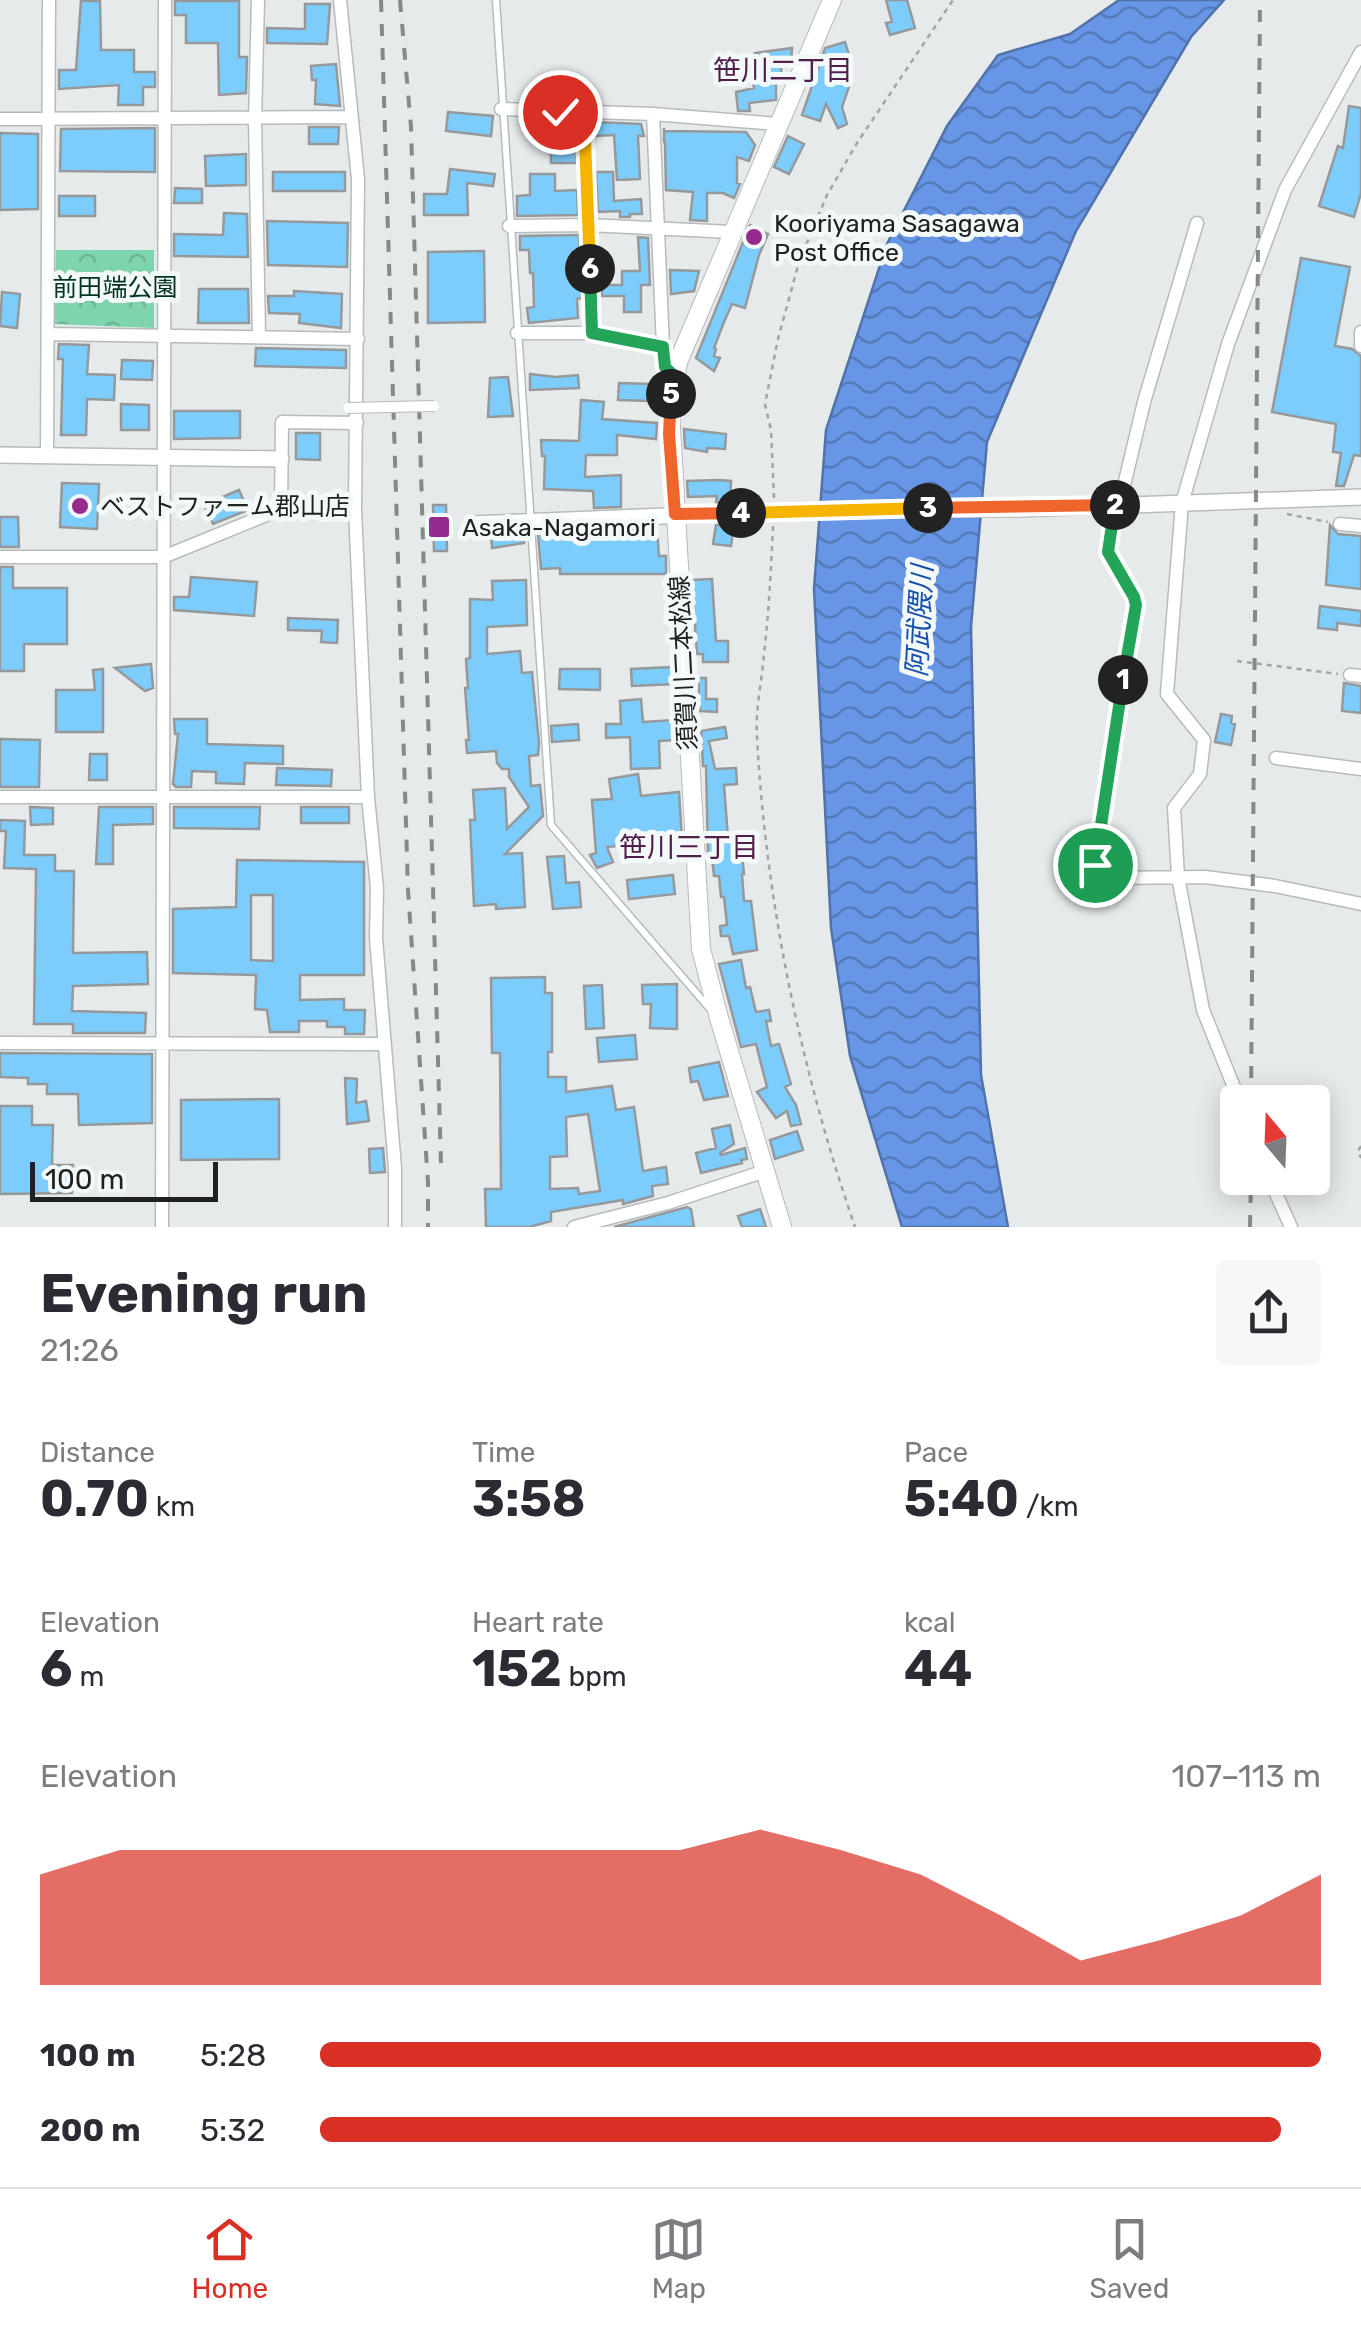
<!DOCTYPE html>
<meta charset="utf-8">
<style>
body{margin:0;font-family:Rubik,"Noto Sans JP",sans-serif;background:#f7f7f7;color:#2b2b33;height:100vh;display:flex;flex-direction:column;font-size:38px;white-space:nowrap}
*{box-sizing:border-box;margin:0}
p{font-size:32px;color:#7c7c81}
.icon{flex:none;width:55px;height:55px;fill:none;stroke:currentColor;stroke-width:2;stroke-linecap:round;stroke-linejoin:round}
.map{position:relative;height:1227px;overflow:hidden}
.details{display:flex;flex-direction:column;background:#fff;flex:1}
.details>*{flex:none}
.needle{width:65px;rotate:341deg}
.buttons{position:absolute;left:1220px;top:1085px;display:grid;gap:20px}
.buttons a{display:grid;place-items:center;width:110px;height:110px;border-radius:10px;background:#fff;box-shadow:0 5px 25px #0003;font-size:50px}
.scale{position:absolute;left:30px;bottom:25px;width:188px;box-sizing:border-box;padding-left:10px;border:5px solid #202222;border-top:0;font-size:28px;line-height:35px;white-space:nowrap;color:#202222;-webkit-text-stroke:8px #f3f8f9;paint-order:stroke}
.pin{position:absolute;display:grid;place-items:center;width:85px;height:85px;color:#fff;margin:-42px;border:5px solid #fff;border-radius:50%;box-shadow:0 2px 10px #0007}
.km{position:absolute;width:50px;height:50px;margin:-25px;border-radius:50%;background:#222;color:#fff;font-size:28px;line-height:50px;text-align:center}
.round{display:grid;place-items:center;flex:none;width:105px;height:105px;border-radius:10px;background:#f7f7f7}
.headline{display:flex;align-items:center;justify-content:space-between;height:170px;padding:0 40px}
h1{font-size:55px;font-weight:700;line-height:75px}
.stats{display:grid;grid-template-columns:repeat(3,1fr);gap:15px;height:170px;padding:10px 40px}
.stats div{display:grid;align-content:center}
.stats b{font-size:50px;font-weight:700}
.stats small{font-size:28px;font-weight:400}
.stats p{font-size:28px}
.chart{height:280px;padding:20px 40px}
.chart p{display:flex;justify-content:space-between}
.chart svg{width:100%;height:180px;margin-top:10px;fill:#d93025;opacity:.7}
ul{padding:0 40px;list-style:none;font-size:32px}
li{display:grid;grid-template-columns:160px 120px 1fr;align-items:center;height:75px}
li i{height:25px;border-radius:12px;background:#d93025}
.tabs{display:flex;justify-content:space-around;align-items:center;height:140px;border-top:2px solid #e1e1e2;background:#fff;font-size:28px;color:#7c7c81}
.tabs a{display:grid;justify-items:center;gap:5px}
.tabs .current{color:#d93025}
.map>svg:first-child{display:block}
</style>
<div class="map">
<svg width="1361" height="1227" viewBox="0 0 1361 1227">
<defs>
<pattern id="park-crowns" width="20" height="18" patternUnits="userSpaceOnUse" patternTransform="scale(2.5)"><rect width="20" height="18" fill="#7ed4ad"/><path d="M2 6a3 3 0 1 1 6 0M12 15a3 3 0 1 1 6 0" fill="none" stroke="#6db695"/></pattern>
<pattern id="water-waves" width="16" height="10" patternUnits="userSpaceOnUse" patternTransform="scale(2.5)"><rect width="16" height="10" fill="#6696e5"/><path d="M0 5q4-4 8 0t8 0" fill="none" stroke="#547ab9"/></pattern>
</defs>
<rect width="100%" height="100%" fill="#e6eaeb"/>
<!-- park -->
<path fill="url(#park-crowns)" d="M56 250H154V328L54 324Z"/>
<!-- water -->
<path fill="url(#water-waves)" stroke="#5173aa" stroke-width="2.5" d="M1119 0H1224L1191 37 1076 231 987 442 971 627 981 1075 1008 1227H902L850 1056 831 928 814 589 826 430 887 244 947 126 998 55 1070 34Z"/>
<!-- building -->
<path fill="#7dcdfc" stroke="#96999b" stroke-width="2.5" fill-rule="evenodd" d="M886 0H907L915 28 890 35 886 23 892 22Z
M81 1H100L101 50H134V72H155V87H143V105H118L119 85 59 89V70H76Z
M175 1H239V57H247L246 93 219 95 218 43H186V15H175Z
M305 4H330L327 44 267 43V28L305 29Z
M845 42 850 58 845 59 839 77 851 81 842 107 847 124 838 128 826 104 820 121 802 115 825 48Z
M792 48 791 64 781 66 782 80 776 81V100L749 103 750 111H738L736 92 754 88 752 75 758 74 755 53Z
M336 64 340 106 315 104 316 80H312L311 66Z
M1349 106 1361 108V193L1354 217 1319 206 1338 146 1343 148Z
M448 112 493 116 491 136 446 131Z
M563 121H574L576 163H551V144L546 143 547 127 563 126Z
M594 122 641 124 644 136H638L640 179 617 180 614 135 595 136Z
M309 127H339L338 144H309Z
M155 128V172L60 171 61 129Z
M664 128V131L746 132 755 145 749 161 737 157V183L740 184 734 198 723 193H707V221L690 220 693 192 666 190 665 142H664Z
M0 133 38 134V209L0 210Z
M788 136 804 144 789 174 774 167Z
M246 154V185L206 186 205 156Z
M450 169 495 174 493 186 467 183 468 215H424V194H447Z
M273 172H345V191H273Z
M596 172H613L614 201 641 199 642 214H630V217H620V211L598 212Z
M530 174H555V191L577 190 578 215 517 216V196L530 195Z
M175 188 202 189V203H174Z
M59 196H95V216H59Z
M224 213 247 214 248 257 174 256V234L223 235Z
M267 221 348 223 347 267 268 265Z
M750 225 768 234 759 255 745 308 732 304 724 322 714 348 716 349 714 356 720 358 714 371 696 358Z
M579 235 582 298 577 299 578 318 529 323 527 308 534 307 533 273H530L529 250H520V236Z
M638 237 648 238 650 285H641V312H624V296H602L601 285H622V271H640Z
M484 251 485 322 428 323V252Z
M1301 258 1350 267 1335 346 1352 349 1361 356V456L1354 455 1344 486H1336L1341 453 1333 452 1336 424 1272 412Z
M670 270 699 271 694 291 671 294Z
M199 289H248L249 323H198Z
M294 291 342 294 341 328 299 323 300 314 269 313 268 296H294Z
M2 292 20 294 17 328 0 326Z
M59 344 89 345 87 374 115 375 114 400 87 399 86 435H61L63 359H58Z
M256 348 346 350V368L255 366Z
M122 360 153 361 152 380 121 379Z
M530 374 556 377 578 375 579 388 530 390Z
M508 377 513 416 488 417 490 378Z
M619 383 650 384V401L618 400Z
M581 400 604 402 602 419 657 423 656 439 617 435V455H586L585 477 621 475V507L594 508 593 491 544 489 545 456H542L541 440 579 441Z
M121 404 149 405V430H121Z
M174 411H240V438L174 439Z
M684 429 726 434 725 449 707 448V452L685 448Z
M296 433H320V460L296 459Z
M719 480 731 481 730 502 716 503 717 496 688 497 687 481Z
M62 483 99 484 97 529 60 527Z
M239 490 248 510 213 524 204 505Z
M433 505H446L447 551H434Z
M0 517H18L19 547H0Z
M716 525H734L731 546 713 544Z
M1330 525 1338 534 1361 536V589L1326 585Z
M657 528 659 556H666V574H560V568L541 569 538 534H632V530Z
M524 533V543L492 548 491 534Z
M0 567H13V588H67V644H24V671H0Z
M191 577 257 582 254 616 174 610V597H189Z
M712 579 716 641H728V662H703V654H697L692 580Z
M526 580 527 625 487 627V654L520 651 522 673 532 672 539 743 538 755 529 756 531 786 540 785 543 816 505 854 522 853 525 907 496 909V904L474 906 470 820H475L473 790 505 788 507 829 529 807 509 777V769H502L497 763 496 751 467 753 466 740H469L465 688H468L466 659 470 658V599L493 600 492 581Z
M1320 606 1361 611V626L1337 623V630L1318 628Z
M288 618 338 620 337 643 321 642 322 631 288 630Z
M151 664 153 688 145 691 115 668Z
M672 667 673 684 632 686 631 669Z
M103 669V732H56V690H95L93 670Z
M560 669H600V690L559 689Z
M698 678H706V699H717V712L700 711Z
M1344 683 1361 686V713L1342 711Z
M641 699 643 722 675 720 676 740 659 741 660 768 631 769 630 737 606 738V724H621L620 701Z
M1221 714 1232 716 1231 723 1235 724 1231 745 1215 742Z
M174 719H207V744L283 746V764L245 763 244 784 216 783V772L192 771 191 787H176L173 784 178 734H175Z
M578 724 579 740 552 742 551 726Z
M725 727 727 738 709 741 715 769 736 768 737 784 724 785 728 838 744 837 746 854 742 855 744 874H742L744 901H751L757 950 733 954 729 936H721L720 926 727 925 724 897H721L719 876H714L712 857H708L706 766H703L701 731Z
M0 739 40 740 39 787H0Z
M90 754H107V780H89Z
M277 768 332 770 331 786 276 785Z
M638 774 641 796 679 792 682 840 607 847 613 862 597 868 590 855 596 853 592 800 612 799 609 779Z
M30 807 53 808V824L31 825Z
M99 807H153V824L113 825V864H96Z
M174 807H260L259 829 174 828Z
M301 807H349V823H301Z
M0 820 25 821 24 855H55V871H74L73 953 147 952 148 984 73 986 72 1011 146 1013 145 1033H73V1024H34L36 869 4 868 6 831H0Z
M564 856 566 883 579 882 581 907 553 909 547 857Z
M237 860 364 862V975H300V1000L344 999V1010H365L364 1034H345V1027H327V1021H299V1032H270L267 1010 255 1009 256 975 173 973V909L236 907ZM251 895H273V961L251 960Z
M673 875 675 894 629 899 627 880Z
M741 960 746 988 750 987 756 1012 769 1010 771 1021H766L771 1046 779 1044 791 1084 785 1087 796 1105 801 1124 791 1126 787 1111 776 1118 757 1092 767 1087 756 1044 741 1047 719 964Z
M545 977V993H552V1052H548V1077H566V1092L612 1086 616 1110 634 1107 643 1171 666 1167 668 1184 652 1186 653 1196 623 1204V1200L551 1212V1221L529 1227H486L485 1189H501L500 1053H492L491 978ZM588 1114 600 1191 579 1194 578 1188 550 1189V1157L567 1156 566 1117Z
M677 984V1029L650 1028 651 1004H643L642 985Z
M602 985 604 1028 586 1029 584 986Z
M635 1035 637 1059 599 1062 597 1038Z
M0 1053 152 1054V1123L79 1125 78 1094H47V1084H28V1078L0 1077Z
M719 1062 728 1096 704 1100 698 1081 691 1082 689 1068Z
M345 1078 357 1079 356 1103 366 1101 369 1121 347 1124Z
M279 1099V1159L181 1160V1100Z
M0 1106H32V1125H53L52 1165H73L72 1193 0 1194Z
M730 1125 734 1144 720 1153 721 1155 745 1148 747 1159 741 1160 742 1163 701 1173 696 1153 716 1148 712 1129Z
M797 1131 803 1150 775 1159 770 1140Z
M383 1148 385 1172 370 1173 369 1149Z
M687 1207 691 1209 694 1227H614Z
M760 1209 766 1227H742L738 1216Z"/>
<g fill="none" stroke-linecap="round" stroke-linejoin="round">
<defs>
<path id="service" d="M496 0 551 825 711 1010"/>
<path id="minor" d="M258 0 255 120 259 336
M340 0 358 179 355 510 368 797 377 888 376 938 395 1168V1227
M501 109 653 114 778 124
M584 112 593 333
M653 114 663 347 665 367 674 376
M0 119 352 117
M1197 223 1144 402 1108 552C1115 571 1132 584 1136 605L1095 865 1106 878 1205 877 1275 886 1361 904
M509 226 588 225 732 232
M1361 332V346
M517 333H604L663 347
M48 334 358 339
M47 455 49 0
M355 510 281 509 282 422 357 423
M1340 524 1361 526
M0 557H163L281 509
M1350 675 1361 676
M1276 758 1361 769
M0 797H368
M0 1043 383 1044
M1240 1102 1203 1010 1178 877 1174 808 1200 774 1204 740 1167 694 1182 503 1228 344 1285 190 1361 52
M1269 1178 1291 1227
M162 1227 165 0
M574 1227 668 1203 765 1171"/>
<path id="tertiary" d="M0 455 281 459
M1017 509 1361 497
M471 524 738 513"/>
<path id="secondary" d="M782 1227 719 1018 701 949 670 410 678 362 832 0"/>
</defs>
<!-- service casing -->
<use href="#service" stroke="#b6bbbc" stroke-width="9"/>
<!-- minor casing -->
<use href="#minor" stroke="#b6bbbc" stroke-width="15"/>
<!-- tertiary casing -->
<use href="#tertiary" stroke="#b6bbbc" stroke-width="18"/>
<!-- secondary casing -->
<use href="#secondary" stroke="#b6bbbc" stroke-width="20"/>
<!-- path -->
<path stroke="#a1a4a5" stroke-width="2.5" stroke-dasharray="5 5" stroke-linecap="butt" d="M774 498 771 430 765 404 778 339 799 262 827 195 857 143 953 0
M1287 514 1328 522
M773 526C771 569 769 611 764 654 762 681 755 710 757 737 766 904 801 1070 855 1227
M1237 661 1338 674
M1361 1146 1358 1151 1361 1158"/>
<!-- service -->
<use href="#service" stroke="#fff" stroke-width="6"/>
<!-- minor -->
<use href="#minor" stroke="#fff" stroke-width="12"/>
<!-- tertiary -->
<use href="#tertiary" stroke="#fff" stroke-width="15"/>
<!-- secondary -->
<use href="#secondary" stroke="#fff" stroke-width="18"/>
<!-- rail -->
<path stroke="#86898a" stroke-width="4" stroke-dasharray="12 12" stroke-linecap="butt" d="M381 0 408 890 428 1182V1227
M400 0 411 127 441 1164
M1251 1102 1260 0
M1250 1227 1251 1178"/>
<defs>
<path id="pedestrian-bridge" d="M348 408 434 406"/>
<path id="tertiary-bridge" d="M738 513 875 508 1017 509"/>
</defs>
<!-- pedestrian-bridge casing -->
<use href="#pedestrian-bridge" stroke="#b6bbbc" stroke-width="12" stroke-linecap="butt"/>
<!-- tertiary-bridge casing -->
<use href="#tertiary-bridge" stroke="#b6bbbc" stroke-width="18" stroke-linecap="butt"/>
<!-- pedestrian-bridge -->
<use href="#pedestrian-bridge" stroke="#fff" stroke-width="10"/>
<!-- tertiary-bridge -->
<use href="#tertiary-bridge" stroke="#fff" stroke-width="15"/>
</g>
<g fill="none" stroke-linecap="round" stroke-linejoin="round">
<defs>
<path id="split-1" d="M1095 865 1123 680"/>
<path id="split-2" d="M1115 505 1108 552 1134 597 1136 605 1123 680"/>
<path id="split-3" d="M928 508 1115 505"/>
<path id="split-4" d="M741 513 928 508"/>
<path id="split-5" d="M671 394 669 434 675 514 741 513"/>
<path id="split-6" d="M590 269 592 333 663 347 665 367 674 376 671 394"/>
<path id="split-7" d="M560 112H584L590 269"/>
</defs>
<!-- split-1 casing -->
<use href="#split-1" stroke="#fff" stroke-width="20"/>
<!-- split-2 casing -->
<use href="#split-2" stroke="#fff" stroke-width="20"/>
<!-- split-3 casing -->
<use href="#split-3" stroke="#fff" stroke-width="20"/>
<!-- split-4 casing -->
<use href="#split-4" stroke="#fff" stroke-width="20"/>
<!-- split-5 casing -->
<use href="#split-5" stroke="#fff" stroke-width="20"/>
<!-- split-6 casing -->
<use href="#split-6" stroke="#fff" stroke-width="20"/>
<!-- split-7 casing -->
<use href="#split-7" stroke="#fff" stroke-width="20"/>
<!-- split-1 -->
<use href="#split-1" stroke="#22a559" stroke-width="12"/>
<!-- split-2 -->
<use href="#split-2" stroke="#22a559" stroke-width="12"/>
<!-- split-3 -->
<use href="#split-3" stroke="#f0652b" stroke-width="12"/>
<!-- split-4 -->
<use href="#split-4" stroke="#f5b400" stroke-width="12"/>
<!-- split-5 -->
<use href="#split-5" stroke="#f0652b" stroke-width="12"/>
<!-- split-6 -->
<use href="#split-6" stroke="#22a559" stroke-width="12"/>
<!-- split-7 -->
<use href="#split-7" stroke="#f5b400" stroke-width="12"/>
</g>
<!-- markers -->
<g fill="#972b8d" stroke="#f3f8f9" stroke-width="4">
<circle cx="754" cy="237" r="10"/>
<circle cx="80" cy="506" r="10"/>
<rect x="427" y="515" width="24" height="24" rx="5"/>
</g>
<g text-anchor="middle" stroke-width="10" stroke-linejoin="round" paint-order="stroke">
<!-- poi labels -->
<g font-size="25" fill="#202222" stroke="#f3f8f9" text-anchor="start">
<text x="774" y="232">Kooriyama Sasagawa<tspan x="774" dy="29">Post Office</tspan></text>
<text x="100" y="515">ベストファーム郡山店</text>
<text x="462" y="536">Asaka-Nagamori</text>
</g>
<!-- park labels -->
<g font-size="25" fill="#003421" stroke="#f3f8f9">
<text x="115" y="296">前田端公園</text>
</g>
<!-- street labels -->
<g font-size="25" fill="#202222" stroke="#f3f8f9">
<text transform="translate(683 663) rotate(-93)" y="9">須賀川二本松線</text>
</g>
<!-- neighbourhood labels -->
<g font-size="28" fill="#521e4c" stroke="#f3f8f9">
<text x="783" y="80">笹川二丁目</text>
<text x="689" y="857">笹川三丁目</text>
</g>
<!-- water labels -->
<g font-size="28" font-style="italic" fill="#1751ac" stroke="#f3f8f9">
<text transform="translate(919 621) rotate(-87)" y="10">阿武隈川</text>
</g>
</g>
</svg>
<div class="buttons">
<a><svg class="needle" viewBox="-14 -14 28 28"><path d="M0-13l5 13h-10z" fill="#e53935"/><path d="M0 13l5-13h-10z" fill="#7c7c81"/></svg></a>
</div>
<div class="scale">100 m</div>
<div class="pin" style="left:1095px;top:865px;background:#1e9e55"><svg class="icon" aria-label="arrive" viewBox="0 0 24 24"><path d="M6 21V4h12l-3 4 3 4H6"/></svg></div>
<div class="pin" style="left:560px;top:112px;background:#d93025"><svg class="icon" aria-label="check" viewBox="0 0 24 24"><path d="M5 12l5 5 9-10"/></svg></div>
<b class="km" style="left:1123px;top:680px">1</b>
<b class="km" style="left:1115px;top:505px">2</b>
<b class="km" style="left:928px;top:508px">3</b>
<b class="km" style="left:741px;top:513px">4</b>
<b class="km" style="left:671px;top:394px">5</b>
<b class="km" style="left:590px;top:269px">6</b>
</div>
<section class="details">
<div class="headline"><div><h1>Evening run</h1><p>21:26</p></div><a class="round"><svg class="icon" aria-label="share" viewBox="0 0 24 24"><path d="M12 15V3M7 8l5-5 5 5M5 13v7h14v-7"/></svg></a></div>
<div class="stats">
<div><p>Distance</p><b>0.70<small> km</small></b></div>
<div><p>Time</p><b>3:58</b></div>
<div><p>Pace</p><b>5:40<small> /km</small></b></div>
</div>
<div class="stats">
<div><p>Elevation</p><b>6<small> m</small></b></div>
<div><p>Heart rate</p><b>152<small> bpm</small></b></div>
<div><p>kcal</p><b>44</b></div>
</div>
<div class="chart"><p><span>Elevation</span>107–113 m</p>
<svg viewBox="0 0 160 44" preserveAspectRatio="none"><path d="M0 44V17L10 11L20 11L30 11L40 11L50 11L60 11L70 11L80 11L90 6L100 11L110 17L120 27L130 38L140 33L150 27L160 17V44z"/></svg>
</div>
<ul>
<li><b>100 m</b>5:28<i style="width:100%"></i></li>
<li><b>200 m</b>5:32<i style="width:96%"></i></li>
</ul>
</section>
<nav class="tabs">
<a class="current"><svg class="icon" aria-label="home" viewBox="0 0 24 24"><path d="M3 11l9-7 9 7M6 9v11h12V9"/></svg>Home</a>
<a><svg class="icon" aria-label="map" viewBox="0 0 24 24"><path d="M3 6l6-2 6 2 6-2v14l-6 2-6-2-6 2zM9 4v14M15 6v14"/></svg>Map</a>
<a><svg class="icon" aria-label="saved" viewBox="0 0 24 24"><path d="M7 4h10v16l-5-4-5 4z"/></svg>Saved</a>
</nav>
